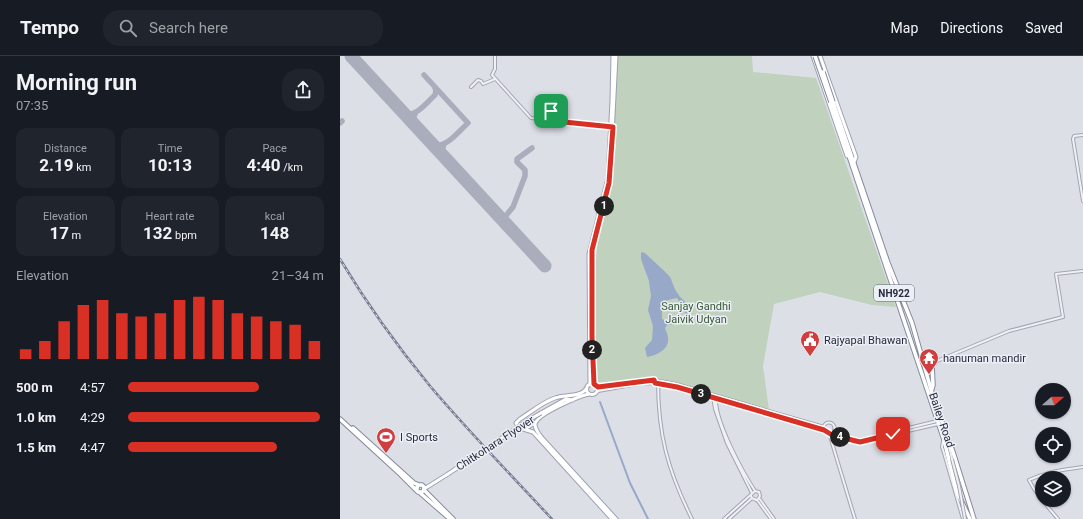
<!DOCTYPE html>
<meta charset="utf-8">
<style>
body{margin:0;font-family:Roboto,sans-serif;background:#20242c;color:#f1f3f6;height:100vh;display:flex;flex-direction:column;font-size:15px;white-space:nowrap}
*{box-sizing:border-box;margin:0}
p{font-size:13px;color:#9ea1a6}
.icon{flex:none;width:22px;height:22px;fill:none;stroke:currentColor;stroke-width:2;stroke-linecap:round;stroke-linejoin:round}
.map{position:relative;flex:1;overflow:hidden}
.details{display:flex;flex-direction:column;background:#171b24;width:340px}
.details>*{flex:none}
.needle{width:26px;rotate:69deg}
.controls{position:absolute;left:695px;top:327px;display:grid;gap:8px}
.controls a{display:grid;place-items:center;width:36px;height:36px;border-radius:50%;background:#171b24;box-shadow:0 1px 3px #0004;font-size:20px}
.pin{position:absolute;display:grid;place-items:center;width:34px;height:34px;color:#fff;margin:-17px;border-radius:8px;box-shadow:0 2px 6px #0006}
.km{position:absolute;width:20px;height:20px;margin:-10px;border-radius:50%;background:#222;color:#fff;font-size:11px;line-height:20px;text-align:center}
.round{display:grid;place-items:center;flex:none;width:42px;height:42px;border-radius:16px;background:#20242c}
.summary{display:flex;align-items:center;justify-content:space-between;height:68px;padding:0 16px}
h1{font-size:22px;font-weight:700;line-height:30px}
.figures{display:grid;grid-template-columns:repeat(3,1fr);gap:6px;height:68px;padding:4px 16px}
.figures div{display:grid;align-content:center;border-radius:10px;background:#20242c;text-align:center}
.figures b{font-size:17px;font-weight:700}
.figures small{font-size:11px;font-weight:400}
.figures p{font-size:11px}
.chart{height:112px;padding:8px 16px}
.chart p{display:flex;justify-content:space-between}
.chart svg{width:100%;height:72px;margin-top:4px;stroke:#d93025;stroke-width:6}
ul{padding:0 16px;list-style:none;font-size:13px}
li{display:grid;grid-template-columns:64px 48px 1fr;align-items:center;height:30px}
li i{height:10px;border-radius:5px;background:#d93025}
header{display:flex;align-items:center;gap:24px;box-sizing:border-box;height:56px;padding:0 20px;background:#171b24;border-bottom:1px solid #363941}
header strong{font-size:19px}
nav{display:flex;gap:22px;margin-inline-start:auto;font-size:14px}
.search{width:280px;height:36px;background:#20242c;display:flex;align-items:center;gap:10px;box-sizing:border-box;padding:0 14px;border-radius:16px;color:#9ea1a6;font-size:15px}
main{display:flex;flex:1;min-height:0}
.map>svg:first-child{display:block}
</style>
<header>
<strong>Tempo</strong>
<div class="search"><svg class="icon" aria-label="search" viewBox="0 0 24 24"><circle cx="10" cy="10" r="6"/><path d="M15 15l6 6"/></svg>Search here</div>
<nav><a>Map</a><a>Directions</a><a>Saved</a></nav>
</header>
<main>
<section class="details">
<div class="summary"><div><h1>Morning run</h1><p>07:35</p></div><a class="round"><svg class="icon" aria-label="share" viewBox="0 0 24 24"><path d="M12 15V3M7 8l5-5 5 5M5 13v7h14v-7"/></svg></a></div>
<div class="figures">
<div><p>Distance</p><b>2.19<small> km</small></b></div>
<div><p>Time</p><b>10:13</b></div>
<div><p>Pace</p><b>4:40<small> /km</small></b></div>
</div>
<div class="figures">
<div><p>Elevation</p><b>17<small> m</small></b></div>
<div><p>Heart rate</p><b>132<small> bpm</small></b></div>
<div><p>kcal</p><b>148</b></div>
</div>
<div class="chart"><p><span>Elevation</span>21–34 m</p>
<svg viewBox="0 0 160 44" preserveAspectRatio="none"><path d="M5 44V38M15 44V33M25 44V21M35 44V11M45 44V8M55 44V16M65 44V18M75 44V16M85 44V8M95 44V6M105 44V8M115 44V16M125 44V18M135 44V21M145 44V23M155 44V33"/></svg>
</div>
<ul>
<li><b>500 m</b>4:57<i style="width:67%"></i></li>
<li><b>1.0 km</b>4:29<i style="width:98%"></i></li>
<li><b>1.5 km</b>4:47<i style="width:76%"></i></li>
</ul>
</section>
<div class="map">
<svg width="743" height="463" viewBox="0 0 743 463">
<rect width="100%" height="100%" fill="#dddfe7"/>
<!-- green -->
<path fill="#c0d1be" d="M275 0H412L413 16 476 22 556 251 532 249 480 236 434 248 423 310 429 354 351 332 309 322 262 330 254 324 255 216 258 181 272 116Z"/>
<!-- water -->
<path fill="#97a8c8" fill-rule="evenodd" d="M301 196 305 197C313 205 323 213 330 221 333 227 334 233 338 238 340 242 344 244 346 247 355 263 340 268 327 269L325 272C326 275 328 279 328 282 330 293 316 300 307 301L305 292 312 284 313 270 308 254 311 240 309 225 301 203ZM337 242 344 253 346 261 330 266 322 263V247L328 244Z"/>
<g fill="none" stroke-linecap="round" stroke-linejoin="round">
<!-- canal -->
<path stroke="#97a8c8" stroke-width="2" d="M260 346 290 427 308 463"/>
<!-- taxiway -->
<path stroke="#aaaebc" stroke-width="5.5" d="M84 19 128 67C118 76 107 92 93 89
M64 57C76 62 87 46 95 39L96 34 95 32
M0 67 2 65
M73 67V63L75 58
M103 100 102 95 104 88
M160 162H164L173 151 185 120V114L177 106V103L192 92"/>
<!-- runway -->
<path stroke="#aaaebc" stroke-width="13" d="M11 0 205 210"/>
<defs>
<path id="minor" d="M155 0V13L152 19 191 62 200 63 211 55 224 66 270 70
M131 31 138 24 141 25 143 28 155 23
M743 79 734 80 733 83 743 145
M584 307 593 304 597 305
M585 311 595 308 597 305 669 275 723 261 716 218 743 215
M318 325C318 379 328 415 352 463
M257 331 314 324 336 328 484 371
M258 335 303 327 327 328 484 374
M373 340 375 353 387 387 412 437
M376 343C375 365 402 415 415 435
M483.5 372a5.5 5.5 0 1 1 11 0a5.5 5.5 0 1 1-11 0Z
M495 372 501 379 520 384 597 365
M489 377 515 463
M491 377 492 379 520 386 598 368
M603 385 602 391 604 397 623 463
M609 390 612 403
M419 442 434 463
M702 443 694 433 689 424C708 415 723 414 743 411
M417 444 431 463
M702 444 718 463
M384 463 415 435 419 436 420 440 418 443 416 444 412 442 411 440
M389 463 412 442"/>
<path id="major" d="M473 0 507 100
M480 0 516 101 514 106
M246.5 333a5.5 5.5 0 1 1 11 0a5.5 5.5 0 1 1-11 0Z
M254 328 253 312 252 194 270 119 276 0
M250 329 249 198 268 122 272 45 273 0
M247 332C240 342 225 338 215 342 203 346 191 356 180 363L176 367 180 372 193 376 272 463
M249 338C239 340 197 358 195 368 195 374 199 378 202 382L276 463
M201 357 226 343 233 344
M185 373 196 366
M84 433 108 418"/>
<path id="highway" d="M491 46 604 384 617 436 630 463
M493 46 548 207 572 267 594 344 613 396 634 463
M592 333 593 329 592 309
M0 363 60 418 78 436H82L84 434V431L82 429H79L77 431V434
M13 372 74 427 79 429
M84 434 113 463
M79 436 110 463"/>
</defs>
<!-- minor casing -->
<use href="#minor" stroke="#a2a5b1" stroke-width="4"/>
<!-- major casing -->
<use href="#major" stroke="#9ca2b3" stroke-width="5"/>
<!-- highway casing -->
<use href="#highway" stroke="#848b9e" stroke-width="5.5"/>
<!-- minor -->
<use href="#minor" stroke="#f0f1f5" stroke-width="2"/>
<!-- major -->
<use href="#major" stroke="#fff" stroke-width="3"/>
<!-- highway -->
<use href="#highway" stroke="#fff" stroke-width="3.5"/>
<defs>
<path id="rail" d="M0 203C27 248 57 290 90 330 129 376 171 419 212 463"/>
</defs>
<!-- rail casing -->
<use href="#rail" stroke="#767c91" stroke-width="2.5"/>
<!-- rail -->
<use href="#rail" stroke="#eceff5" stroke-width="1" stroke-dasharray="3" stroke-linecap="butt"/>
<defs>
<path id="minor-bridge" d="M612 403 619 430 625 463"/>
<path id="major-bridge" d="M108 418 187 365 201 357"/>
<path id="highway-bridge" d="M475 0 491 46
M483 16 493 46"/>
</defs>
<!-- minor-bridge casing -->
<use href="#minor-bridge" stroke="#a2a5b1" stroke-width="4" stroke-linecap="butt"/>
<!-- major-bridge casing -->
<use href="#major-bridge" stroke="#9ca2b3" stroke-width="5" stroke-linecap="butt"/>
<!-- highway-bridge casing -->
<use href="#highway-bridge" stroke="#848b9e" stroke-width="5.5" stroke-linecap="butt"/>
<!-- minor-bridge -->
<use href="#minor-bridge" stroke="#f0f1f5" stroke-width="2"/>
<!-- major-bridge -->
<use href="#major-bridge" stroke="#fff" stroke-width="3"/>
<!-- highway-bridge -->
<use href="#highway-bridge" stroke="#fff" stroke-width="3.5"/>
</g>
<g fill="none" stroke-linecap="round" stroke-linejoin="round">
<defs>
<path id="route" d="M211 55 224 66 273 71 269 127 252 194V281L254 328 258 331 314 324 315 327 337 331 484 374 492 379 520 386 553 378"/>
</defs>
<!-- route casing -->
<use href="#route" stroke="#fff" stroke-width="8"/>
<!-- route -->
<use href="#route" stroke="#d93025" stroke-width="5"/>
</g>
<!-- icons -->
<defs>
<symbol id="civic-pin" viewBox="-11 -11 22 30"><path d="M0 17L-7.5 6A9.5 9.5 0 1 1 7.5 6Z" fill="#d03e3f" stroke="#eceff5"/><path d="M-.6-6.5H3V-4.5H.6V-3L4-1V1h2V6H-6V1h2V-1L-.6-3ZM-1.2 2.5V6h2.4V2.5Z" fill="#fff"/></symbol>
<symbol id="temple-pin" viewBox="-11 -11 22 30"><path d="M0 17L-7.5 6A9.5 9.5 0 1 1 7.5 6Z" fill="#d03e3f" stroke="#eceff5"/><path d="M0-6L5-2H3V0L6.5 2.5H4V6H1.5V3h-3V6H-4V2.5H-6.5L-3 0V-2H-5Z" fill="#fff"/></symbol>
<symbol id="stadium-pin" viewBox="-11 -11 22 30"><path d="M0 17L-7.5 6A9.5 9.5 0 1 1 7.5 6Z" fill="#d03e3f" stroke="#eceff5"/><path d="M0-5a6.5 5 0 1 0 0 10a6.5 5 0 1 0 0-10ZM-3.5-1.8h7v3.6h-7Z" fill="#fff"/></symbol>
</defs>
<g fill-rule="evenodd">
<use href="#civic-pin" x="459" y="273" width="22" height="30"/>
<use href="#temple-pin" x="578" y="291" width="22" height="30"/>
<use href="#stadium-pin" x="35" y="370" width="22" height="30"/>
</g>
<g text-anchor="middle" stroke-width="3" stroke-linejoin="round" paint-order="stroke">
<!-- shield labels -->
<rect fill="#eceff5" stroke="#616675" stroke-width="1" x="534" y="229" width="40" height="16" rx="3"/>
<g font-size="10" font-weight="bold" fill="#262b3e">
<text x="554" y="241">NH922</text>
</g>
<!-- park labels -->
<g font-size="11" fill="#355a33" stroke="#eceff5">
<text x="356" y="254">Sanjay Gandhi<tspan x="356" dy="13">Jaivik Udyan</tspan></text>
</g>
<!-- poi labels -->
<g font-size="11" fill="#262b3e" stroke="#eceff5" text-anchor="start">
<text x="484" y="288">Rajyapal Bhawan</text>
<text x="603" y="306">hanuman mandir</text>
<text x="60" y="385">I Sports</text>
</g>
<!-- street labels -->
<g font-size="11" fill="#262b3e" stroke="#eceff5">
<text transform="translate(602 364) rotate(71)" y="4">Bailey Road</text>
<text transform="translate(155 387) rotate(-33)" y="4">Chitkohara Flyover</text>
</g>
</g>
</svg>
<div class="controls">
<a><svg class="needle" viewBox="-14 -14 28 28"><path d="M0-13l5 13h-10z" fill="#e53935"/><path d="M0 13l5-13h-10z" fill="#9ea1a6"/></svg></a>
<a><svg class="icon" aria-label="locate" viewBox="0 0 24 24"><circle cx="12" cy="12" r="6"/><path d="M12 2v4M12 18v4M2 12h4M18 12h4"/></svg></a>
<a><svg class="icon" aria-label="layers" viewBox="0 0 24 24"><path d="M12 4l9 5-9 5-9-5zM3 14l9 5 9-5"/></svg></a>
</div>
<div class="pin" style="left:211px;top:55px;background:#1e9e55"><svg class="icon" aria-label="arrive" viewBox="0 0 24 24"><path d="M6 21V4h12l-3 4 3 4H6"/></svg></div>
<div class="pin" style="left:553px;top:378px;background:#d93025"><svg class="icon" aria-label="check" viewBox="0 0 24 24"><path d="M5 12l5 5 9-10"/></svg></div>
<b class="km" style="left:264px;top:150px">1</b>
<b class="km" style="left:252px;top:294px">2</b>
<b class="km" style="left:361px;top:338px">3</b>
<b class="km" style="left:500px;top:381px">4</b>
</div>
</main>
